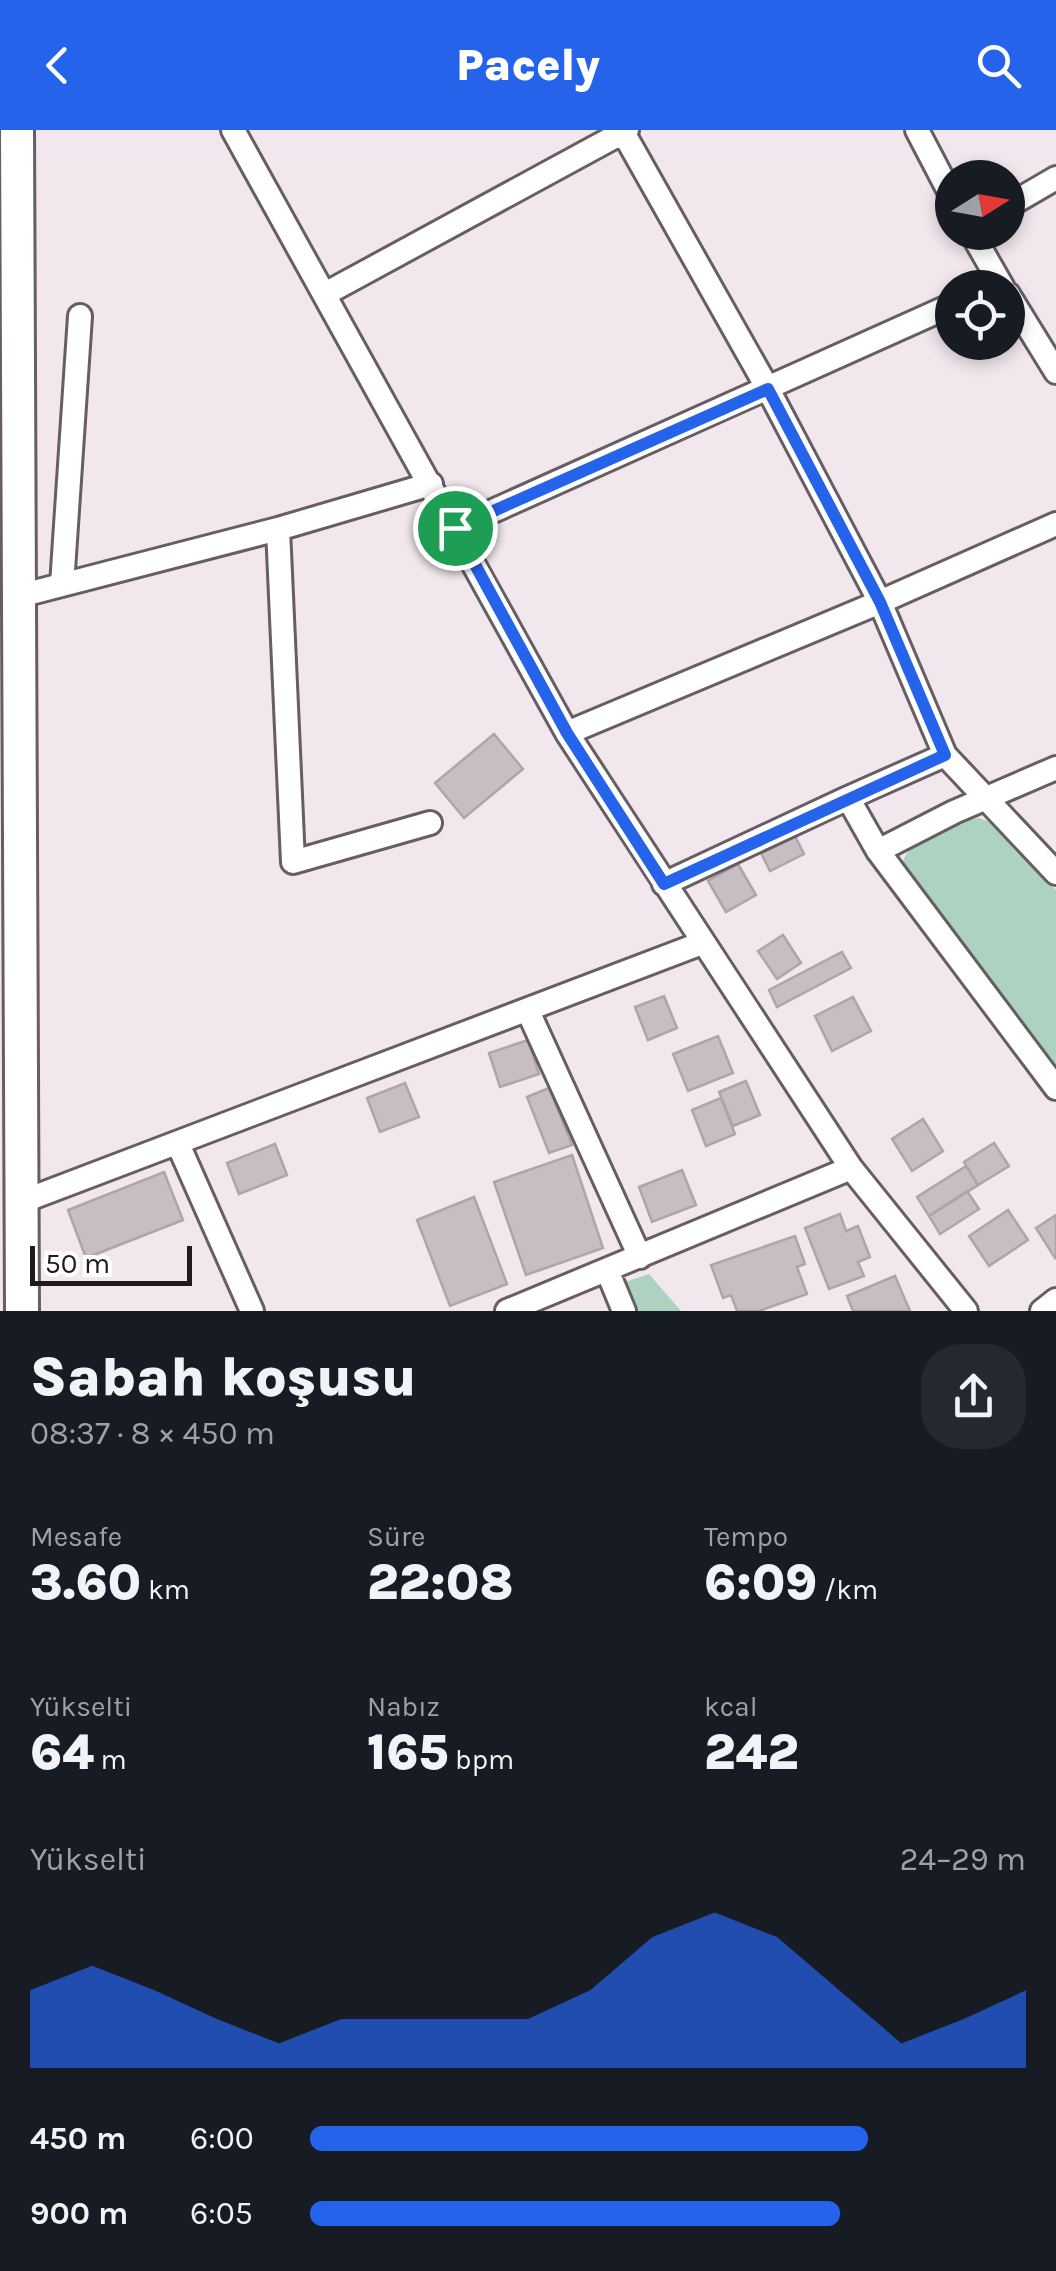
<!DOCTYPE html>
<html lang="tr">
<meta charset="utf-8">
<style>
body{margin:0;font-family:Karla,sans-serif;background:#242831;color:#f1f3f6;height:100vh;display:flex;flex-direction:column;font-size:38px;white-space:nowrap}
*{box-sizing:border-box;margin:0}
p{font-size:32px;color:#9ea1a6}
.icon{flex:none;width:55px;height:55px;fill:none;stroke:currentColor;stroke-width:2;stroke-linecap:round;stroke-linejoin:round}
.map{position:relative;height:1181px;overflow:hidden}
.details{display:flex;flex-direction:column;background:#171b24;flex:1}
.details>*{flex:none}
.needle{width:65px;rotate:79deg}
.tools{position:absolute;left:935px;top:30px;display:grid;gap:20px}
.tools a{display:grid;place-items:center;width:90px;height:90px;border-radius:50%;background:#171b24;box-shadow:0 5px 15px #0003;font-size:50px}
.scale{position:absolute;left:30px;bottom:25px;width:162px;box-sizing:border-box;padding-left:10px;border:5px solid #1f1b1d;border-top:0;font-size:28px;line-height:35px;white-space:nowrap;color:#1f1b1d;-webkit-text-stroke:8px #fff;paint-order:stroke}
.pin{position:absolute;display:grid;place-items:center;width:85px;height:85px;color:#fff;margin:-42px;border:5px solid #fff;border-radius:50%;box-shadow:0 2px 10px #0007}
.round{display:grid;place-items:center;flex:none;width:105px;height:105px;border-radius:40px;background:#242831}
.summary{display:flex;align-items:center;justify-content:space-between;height:170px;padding:0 30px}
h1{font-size:55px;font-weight:800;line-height:75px}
.stats{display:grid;grid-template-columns:repeat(3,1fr);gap:15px;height:170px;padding:10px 30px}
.stats div{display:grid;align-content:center}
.stats b{font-size:50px;font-weight:800}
.stats small{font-size:28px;font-weight:400}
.stats p{font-size:28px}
.chart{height:280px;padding:20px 30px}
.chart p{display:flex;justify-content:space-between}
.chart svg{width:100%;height:180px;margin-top:10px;fill:#2563eb;opacity:.7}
ul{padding:0 30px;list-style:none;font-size:32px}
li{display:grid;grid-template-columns:160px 120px 1fr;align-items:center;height:75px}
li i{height:25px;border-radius:12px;background:#2563eb}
header{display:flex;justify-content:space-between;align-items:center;height:130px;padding:0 30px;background:#2563eb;color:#fff;font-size:45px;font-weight:800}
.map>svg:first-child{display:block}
</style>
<header><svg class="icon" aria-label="back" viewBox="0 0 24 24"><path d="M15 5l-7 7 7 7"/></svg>Pacely<svg class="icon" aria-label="search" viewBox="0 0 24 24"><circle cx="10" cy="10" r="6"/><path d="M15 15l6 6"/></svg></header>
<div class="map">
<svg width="1056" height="1181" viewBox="0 0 1056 1181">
<rect width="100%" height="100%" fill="#f1e7ec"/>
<!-- green -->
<path fill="#add2c0" d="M979 688 990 692 1056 760V937L902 734C912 703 949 693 979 688Z
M649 1144 681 1181H638L625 1152Z"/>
<!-- building -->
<path fill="#c7bdc2" stroke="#aea5aa" stroke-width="2.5" d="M494 604 523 639 464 688 435 653Z
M795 706 804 724 770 741 761 723Z
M738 734 756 765 726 782 708 751Z
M783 805 801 833 777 849 758 821Z
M842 822 851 838 777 877 769 860Z
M664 866 677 898 648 910 635 877Z
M853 867 871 901 832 921 815 886Z
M718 906 733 943 688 961 673 924Z
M528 910 539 944 500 957 489 923Z
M746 951 760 985 733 996 719 962Z
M405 953 419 987 380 1002 367 968Z
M549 958 572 1015 549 1023 527 967Z
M721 968 735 1004 706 1016 692 980Z
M923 989 943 1021 912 1041 892 1009Z
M994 1013 1009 1036 978 1055 964 1032Z
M275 1014 287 1045 239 1064 227 1033Z
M572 1025 603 1118 526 1145 494 1052Z
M966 1036 978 1055 929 1086 917 1067Z
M682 1040 696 1075 652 1092 639 1057Z
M164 1042 183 1090 86 1128 68 1080Z
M967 1061 979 1079 940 1104 929 1086Z
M474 1067 507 1154 450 1176 417 1090Z
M1008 1080 1028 1110 989 1136 969 1106Z
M840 1084 846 1101 858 1096 870 1127 858 1132 864 1146 829 1159 805 1098Z
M1056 1085V1127L1055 1128 1036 1098Z
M795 1106 805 1134 797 1137 807 1164 759 1181H737L731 1165 723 1168 711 1135Z
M895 1146 910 1181H853L847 1166Z"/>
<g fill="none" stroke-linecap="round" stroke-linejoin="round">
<defs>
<path id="minor" d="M233 0 567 603 851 1038 966 1181
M917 0 952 67
M623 2 768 259 880 472 945 625 1056 743
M1008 76 1056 48
M971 102 1003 158
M325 164 627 0
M1008 164 1056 242
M455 398 952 175
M278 399 293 732 430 693
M62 455 80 186
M19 466 278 399 431 354
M567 603 880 472 1056 394
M1056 638 954 682 878 721 1056 958
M878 721 848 668 945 625
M664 754 848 668
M528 881 640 1127
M178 1014 252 1181
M21 1072 702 813
M607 1140 624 1181
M507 1181 851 1038
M1042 1181 1056 1170"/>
<path id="highway" d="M17 0 22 1181"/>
</defs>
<!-- minor casing -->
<use href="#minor" stroke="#665e62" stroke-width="28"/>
<!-- highway casing -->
<use href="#highway" stroke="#665e62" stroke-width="38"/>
<!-- minor -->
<use href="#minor" stroke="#fff" stroke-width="22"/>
<!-- highway -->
<use href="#highway" stroke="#fff" stroke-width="32"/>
</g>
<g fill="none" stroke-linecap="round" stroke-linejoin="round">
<defs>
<path id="route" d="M768 259 880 472 945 625 664 754 567 603 455 398Z"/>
</defs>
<!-- route casing -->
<use href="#route" stroke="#fff" stroke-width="20"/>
<!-- route -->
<use href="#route" stroke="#2563eb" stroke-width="12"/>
</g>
</svg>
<div class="tools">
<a><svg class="needle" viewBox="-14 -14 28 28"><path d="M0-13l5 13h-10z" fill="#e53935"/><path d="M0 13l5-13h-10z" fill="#9ea1a6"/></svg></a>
<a><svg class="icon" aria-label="locate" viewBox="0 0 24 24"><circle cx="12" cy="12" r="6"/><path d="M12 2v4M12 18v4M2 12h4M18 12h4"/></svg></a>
</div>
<div class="scale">50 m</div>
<div class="pin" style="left:455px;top:398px;background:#1e9e55"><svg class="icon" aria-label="arrive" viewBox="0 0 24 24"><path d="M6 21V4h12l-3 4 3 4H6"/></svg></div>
</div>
<section class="details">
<div class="summary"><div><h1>Sabah koşusu</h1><p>08:37 · 8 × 450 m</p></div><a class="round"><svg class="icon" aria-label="share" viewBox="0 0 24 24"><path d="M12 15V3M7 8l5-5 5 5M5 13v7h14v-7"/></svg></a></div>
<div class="stats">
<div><p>Mesafe</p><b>3.60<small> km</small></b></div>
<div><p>Süre</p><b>22:08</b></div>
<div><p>Tempo</p><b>6:09<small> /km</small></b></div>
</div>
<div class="stats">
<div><p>Yükselti</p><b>64<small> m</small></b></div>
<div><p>Nabız</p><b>165<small> bpm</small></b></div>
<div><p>kcal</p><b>242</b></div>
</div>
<div class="chart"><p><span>Yükselti</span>24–29 m</p>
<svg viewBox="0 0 160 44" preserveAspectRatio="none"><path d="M0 44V25L10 19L20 25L30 32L40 38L50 32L60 32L70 32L80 32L90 25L100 12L110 6L120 12L130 25L140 38L150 32L160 25V44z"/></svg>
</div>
<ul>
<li><b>450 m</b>6:00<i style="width:78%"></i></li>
<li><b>900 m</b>6:05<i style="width:74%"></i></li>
</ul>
</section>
